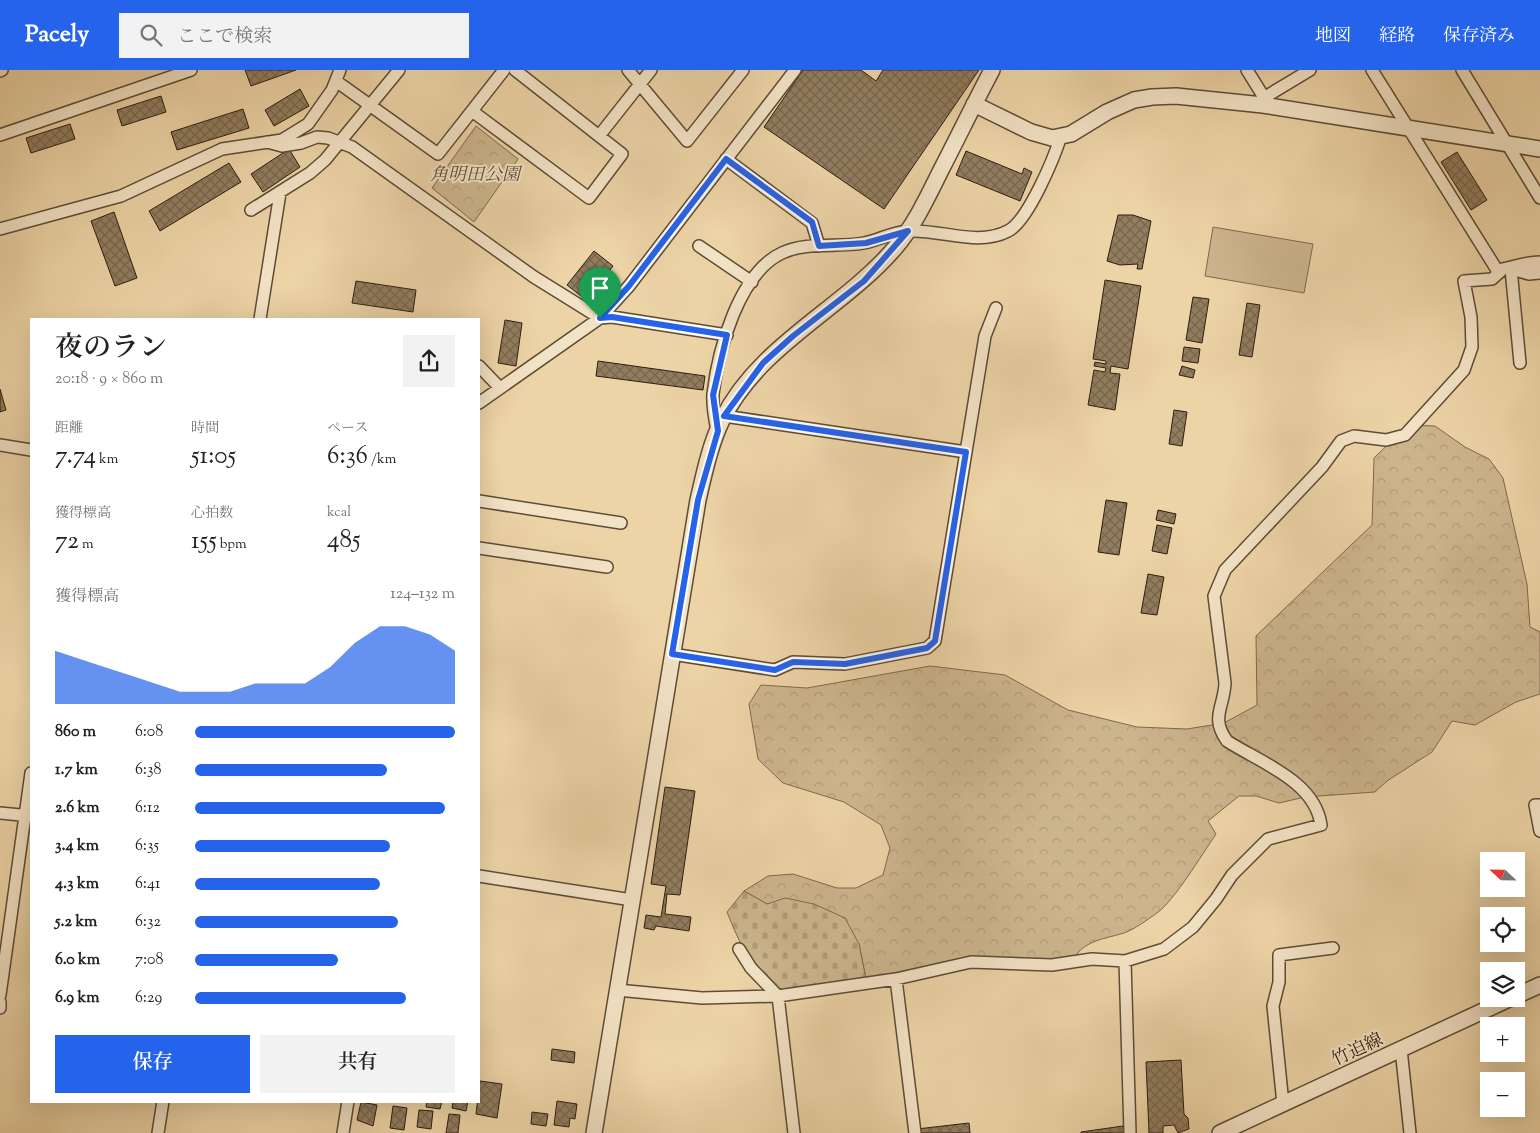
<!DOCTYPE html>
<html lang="ja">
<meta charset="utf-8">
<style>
body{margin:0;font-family:"Sorts Mill Goudy","Noto Serif JP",serif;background:#f2f2f2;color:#222;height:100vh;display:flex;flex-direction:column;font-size:19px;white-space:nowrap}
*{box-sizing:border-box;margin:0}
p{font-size:16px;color:#767676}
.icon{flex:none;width:28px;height:28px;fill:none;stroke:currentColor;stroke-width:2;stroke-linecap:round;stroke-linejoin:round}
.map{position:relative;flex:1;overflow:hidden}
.details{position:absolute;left:30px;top:248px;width:450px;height:785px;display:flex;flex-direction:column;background:#fff;border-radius:0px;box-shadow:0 5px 20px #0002}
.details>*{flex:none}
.needle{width:32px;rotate:292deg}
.fabs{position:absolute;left:1480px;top:782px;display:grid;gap:10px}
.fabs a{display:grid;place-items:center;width:45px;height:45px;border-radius:0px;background:#fff;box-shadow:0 5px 20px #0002;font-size:25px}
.pin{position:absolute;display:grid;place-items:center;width:42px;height:42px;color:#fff;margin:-51px -21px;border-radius:50% 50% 50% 0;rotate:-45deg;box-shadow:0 0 5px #0007}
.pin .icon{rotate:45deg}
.round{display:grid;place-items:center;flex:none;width:52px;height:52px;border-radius:0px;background:#f2f2f2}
.head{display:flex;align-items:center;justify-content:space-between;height:85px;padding:0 25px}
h1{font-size:28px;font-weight:600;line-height:38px}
.stats{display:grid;grid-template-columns:repeat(3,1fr);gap:8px;height:85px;padding:5px 25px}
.stats div{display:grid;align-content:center}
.stats b{font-size:25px;font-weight:600}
.stats small{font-size:14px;font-weight:400}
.stats p{font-size:14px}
.chart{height:140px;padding:10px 25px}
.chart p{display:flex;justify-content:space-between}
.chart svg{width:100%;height:90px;margin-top:5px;fill:#2563eb;opacity:.7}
.action{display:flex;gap:10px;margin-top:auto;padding:10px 25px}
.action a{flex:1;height:58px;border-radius:0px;background:#2563eb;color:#fff;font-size:20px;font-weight:600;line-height:58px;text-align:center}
.action a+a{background:#f2f2f2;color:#222}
ul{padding:0 25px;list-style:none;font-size:16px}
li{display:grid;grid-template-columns:80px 60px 1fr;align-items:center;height:38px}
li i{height:12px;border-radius:6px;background:#2563eb}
header{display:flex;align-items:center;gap:30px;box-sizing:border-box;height:70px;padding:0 25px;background:#2563eb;color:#fff}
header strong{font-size:24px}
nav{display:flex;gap:28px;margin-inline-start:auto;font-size:18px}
.search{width:350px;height:45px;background:#f2f2f2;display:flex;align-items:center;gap:12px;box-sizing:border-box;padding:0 18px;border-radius:0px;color:#767676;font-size:19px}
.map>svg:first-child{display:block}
</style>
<header>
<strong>Pacely</strong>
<div class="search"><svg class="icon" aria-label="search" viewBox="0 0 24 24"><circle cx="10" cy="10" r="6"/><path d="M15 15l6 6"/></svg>ここで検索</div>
<nav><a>地図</a><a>経路</a><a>保存済み</a></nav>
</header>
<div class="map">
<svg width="1540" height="1063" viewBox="0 0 1540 1063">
<defs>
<pattern id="forest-crowns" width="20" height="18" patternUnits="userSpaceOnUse" patternTransform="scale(1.25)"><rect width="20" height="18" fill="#ccb58d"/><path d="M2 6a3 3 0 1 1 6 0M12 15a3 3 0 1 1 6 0" fill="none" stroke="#b09b79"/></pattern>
<pattern id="cemetery-stones" width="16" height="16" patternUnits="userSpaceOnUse" patternTransform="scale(1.25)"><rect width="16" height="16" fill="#ccb58d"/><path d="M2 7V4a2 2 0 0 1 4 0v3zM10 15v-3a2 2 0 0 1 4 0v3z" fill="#b09b79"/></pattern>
<pattern id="building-cross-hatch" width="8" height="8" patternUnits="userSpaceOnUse" patternTransform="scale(1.25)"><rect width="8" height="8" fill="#917d5f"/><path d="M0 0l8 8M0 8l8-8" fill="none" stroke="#77664d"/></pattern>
</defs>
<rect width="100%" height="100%" fill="#edd4a7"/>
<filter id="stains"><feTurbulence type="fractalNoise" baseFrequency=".004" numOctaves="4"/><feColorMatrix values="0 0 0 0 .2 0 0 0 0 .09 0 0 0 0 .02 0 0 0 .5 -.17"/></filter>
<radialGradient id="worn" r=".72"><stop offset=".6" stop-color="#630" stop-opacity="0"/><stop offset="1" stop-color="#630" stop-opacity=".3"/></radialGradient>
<!-- forest -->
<path fill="url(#forest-crowns)" stroke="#7c6a4e" d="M476 56 518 89 474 152 432 118Z
M1408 355 1435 356 1465 377 1489 389 1503 408 1527 514 1530 557 1540 562V624L1516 632 1475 655 1452 651 1432 682 1387 711 1375 722 1305 727 1279 733 1256 726H1239L1208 751 1216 764C1203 783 1174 831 1157 843 1147 850 1135 859 1124 863 1108 868 1082 871 1075 888L1043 890 968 887 866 909 859 874 767 834 744 821 768 806 793 804 837 818H856L883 805 890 778 881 755 844 732 783 713 758 689 749 634 761 615 807 618 930 596 1005 605 1068 640 1137 657 1187 659 1224 653 1257 635 1256 566 1372 455 1374 388Z"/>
<!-- cemetery -->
<path fill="url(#cemetery-stones)" stroke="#7c6a4e" d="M744 821 767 834 785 828 814 834 845 848 859 874 866 909 785 921C754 907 739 872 727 842Z"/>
<!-- garden -->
<path fill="#ccb58d" stroke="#7c6a4e" d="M1213 157 1313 174 1304 223 1205 206Z"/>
<!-- building -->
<path fill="url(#building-cross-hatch)" stroke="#2d1e10" d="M245 0H296L251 16Z
M803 0H861L876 11 883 0H979L884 139 764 57Z
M300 19 309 36 274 56 265 40Z
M161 26 166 42 122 56 117 40Z
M243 39 249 58 177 80 171 62Z
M70 54 75 69 31 83 26 68Z
M289 79 300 97 263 122 251 104Z
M966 81 1022 104 1024 98 1032 102 1020 131 956 105Z
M1457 82 1487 130 1471 140 1441 92Z
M229 93 241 112 160 161 149 141Z
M114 142 137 208 115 216 91 151Z
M1118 145H1133L1151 151 1142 199H1137L1138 194 1120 195 1107 191Z
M594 181 613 196 586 230 567 215Z
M1105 210 1141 216 1128 299 1111 296 1110 303 1120 304 1115 340 1088 335 1094 300 1105 302 1106 298 1094 296 1095 292 1106 294V291L1093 289Z
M356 211 416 220 413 242 352 233Z
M1193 227 1209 229 1202 273 1186 270Z
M1247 233 1260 235 1252 287 1239 285Z
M505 250 522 253 516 296 498 293Z
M1184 277 1200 279 1198 293 1182 291Z
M598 291 705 306 703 320 596 306Z
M1182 296 1195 300 1193 308 1179 305Z
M0 319 6 340 0 342Z
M1174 340 1187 342 1182 376 1169 374Z
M1106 430 1127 433 1119 485 1098 482Z
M1158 440 1176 444 1174 454 1156 450Z
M1157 455 1172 458 1167 484 1152 481Z
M1148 504 1164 507 1157 545 1141 543Z
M665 717 695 721 680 825 667 824 665 844 691 847 689 861 656 856 654 860 644 858 646 845 661 847 666 816 651 814Z
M552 979 575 982 574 993 551 990Z
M1181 990 1184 1044 1188 1048 1189 1059 1178 1063 1174 1055 1163 1056V1063H1149L1146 992Z
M480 1011 502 1014 497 1048 476 1044Z
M427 1031H442L440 1039 426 1037Z
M453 1031H468L466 1041 452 1038Z
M557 1031 577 1034 575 1049 570 1048 569 1057 554 1055Z
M361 1032 377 1035 373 1056 357 1050Z
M393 1036 407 1038 404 1060 390 1058Z
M419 1040 433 1041 431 1059 417 1057Z
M532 1042 548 1044 546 1056 531 1054Z
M449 1044 460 1045 458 1063H446Z
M969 1053 970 1063H917V1059Z
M1123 1056 1124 1063H1081V1062Z"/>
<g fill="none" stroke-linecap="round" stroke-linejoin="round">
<defs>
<path id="minor" d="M628 0 687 71 743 0
M1247 0 1265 29
M1372 0 1497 200C1512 198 1524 192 1540 192
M1462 0 1540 128
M0 1 2 0
M336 11 438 84 504 0
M1263 35 1265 27 1310 0
M472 41 589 128 622 84 515 0
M0 65 191 0
M599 66 651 0
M267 72 282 76 301 73 317 67 328 68 352 77 534 207 600 248 629 216 795 0
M726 89 812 153 819 176
M251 140 310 103 325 90 399 0
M0 159 121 126 222 79 282 70 308 54 332 20 340 0
M699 176 752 212
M260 249 280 123
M1520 293 1511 199 1529 204 1540 203
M479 296 500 318
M479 333 600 248 612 247 727 265
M724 346 966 382
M717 361C715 349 712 337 713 324 718 280 739 203 782 183 807 171 838 178 864 173 879 170 893 162 908 161 942 159 977 177 1008 161 1028 151 1054 88 1061 66
M0 375 31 380
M479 431 621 453
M479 478 607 497
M672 584 775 600 793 592 845 594 927 578 935 571 985 266 996 238
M1540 735H1535L1540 761
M0 743 31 746
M479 806 632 830
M739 879 751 898 778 926 794 1063
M1125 891 1130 1063
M896 909 915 1063
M617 920 702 928 778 926 896 909 971 892 1052 895 1092 889 1125 891 1164 879 1193 857 1216 829 1232 805 1268 769 1321 755C1315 711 1261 693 1227 671 1210 647 1224 638 1225 613L1214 526 1225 500 1322 397 1341 371 1354 366 1386 370 1405 365 1464 300 1472 277 1471 247 1464 211 1492 209 1502 200
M0 925 31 703
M0 932V938
M1401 979 1410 1063
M1283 1034 1273 936 1279 912V885L1333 878
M158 1063 163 1031
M343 1063 348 1031"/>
<path id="tertiary" d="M974 34 1031 62 1052 68 1071 64 1107 42 1134 30 1152 27 1176 26 1263 35 1540 79
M1516 926 1540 915
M594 1063 698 430C704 404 710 375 722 350 759 275 841 240 894 179 915 155 928 126 942 98 959 65 975 32 992 0
M1220 1063 1509 929"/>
</defs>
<!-- minor casing -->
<use href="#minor" stroke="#5d4c36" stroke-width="14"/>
<!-- tertiary casing -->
<use href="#tertiary" stroke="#5d4c36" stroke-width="18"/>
<!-- minor -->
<use href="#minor" stroke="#f3e3c6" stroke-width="11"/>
<!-- tertiary -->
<use href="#tertiary" stroke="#f3e3c6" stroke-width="15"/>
</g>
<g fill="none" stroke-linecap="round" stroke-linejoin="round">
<defs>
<path id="route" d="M726 89 812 152 819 176 866 173 908 161 864 211 793 266 763 293 724 346 966 382 935 571 927 578 845 594 793 592 775 600 672 584 698 430 718 361 713 325 727 265 612 247 600 248 629 216Z"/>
</defs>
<!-- route casing -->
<use href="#route" stroke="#fff" stroke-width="10"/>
<!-- route -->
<use href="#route" stroke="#2563eb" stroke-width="6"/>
</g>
<g text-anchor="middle" stroke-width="4" stroke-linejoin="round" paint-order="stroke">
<!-- park labels -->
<g font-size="18" font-style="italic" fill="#5d4b36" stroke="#f3e3c6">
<text x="475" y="110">角明田公園</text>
</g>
<!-- street labels -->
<g font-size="18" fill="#2d1e10" stroke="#f3e3c6">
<text transform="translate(1357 979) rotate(-25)" y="6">竹迫線</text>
</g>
</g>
<rect width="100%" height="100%" filter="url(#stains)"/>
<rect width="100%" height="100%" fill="url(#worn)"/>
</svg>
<div class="fabs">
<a><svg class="needle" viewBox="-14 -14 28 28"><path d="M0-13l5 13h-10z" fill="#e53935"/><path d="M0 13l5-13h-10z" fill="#767676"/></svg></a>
<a><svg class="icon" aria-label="locate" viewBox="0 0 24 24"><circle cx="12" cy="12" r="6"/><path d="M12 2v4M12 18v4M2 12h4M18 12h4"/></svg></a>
<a><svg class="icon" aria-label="layers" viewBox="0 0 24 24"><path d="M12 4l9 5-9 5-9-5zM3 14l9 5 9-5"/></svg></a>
<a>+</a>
<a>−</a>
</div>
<div class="pin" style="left:600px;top:248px;background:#1e9e55"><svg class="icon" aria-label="arrive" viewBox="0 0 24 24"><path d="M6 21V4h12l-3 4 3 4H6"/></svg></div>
<section class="details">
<div class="head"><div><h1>夜のラン</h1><p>20:18 · 9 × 860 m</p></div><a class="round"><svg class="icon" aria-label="share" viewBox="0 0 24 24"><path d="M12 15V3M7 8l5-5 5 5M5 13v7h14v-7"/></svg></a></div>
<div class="stats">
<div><p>距離</p><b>7.74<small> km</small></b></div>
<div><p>時間</p><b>51:05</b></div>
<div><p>ペース</p><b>6:36<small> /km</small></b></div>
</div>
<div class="stats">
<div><p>獲得標高</p><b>72<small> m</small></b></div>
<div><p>心拍数</p><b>155<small> bpm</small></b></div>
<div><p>kcal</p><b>485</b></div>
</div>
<div class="chart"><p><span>獲得標高</span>124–132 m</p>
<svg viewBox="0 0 160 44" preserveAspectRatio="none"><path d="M0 44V18L10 22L20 26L30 30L40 34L50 38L60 38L70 38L80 34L90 34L100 34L110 26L120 14L130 6L140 6L150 10L160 18V44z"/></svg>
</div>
<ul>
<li><b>860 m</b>6:08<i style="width:100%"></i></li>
<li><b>1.7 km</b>6:38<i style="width:74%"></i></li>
<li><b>2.6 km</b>6:12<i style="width:96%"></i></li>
<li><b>3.4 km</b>6:35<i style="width:75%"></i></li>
<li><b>4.3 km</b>6:41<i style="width:71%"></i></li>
<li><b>5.2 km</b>6:32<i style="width:78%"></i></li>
<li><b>6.0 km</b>7:08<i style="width:55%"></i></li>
<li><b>6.9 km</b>6:29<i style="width:81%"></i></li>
</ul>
<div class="action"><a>保存</a><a>共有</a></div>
</section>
</div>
